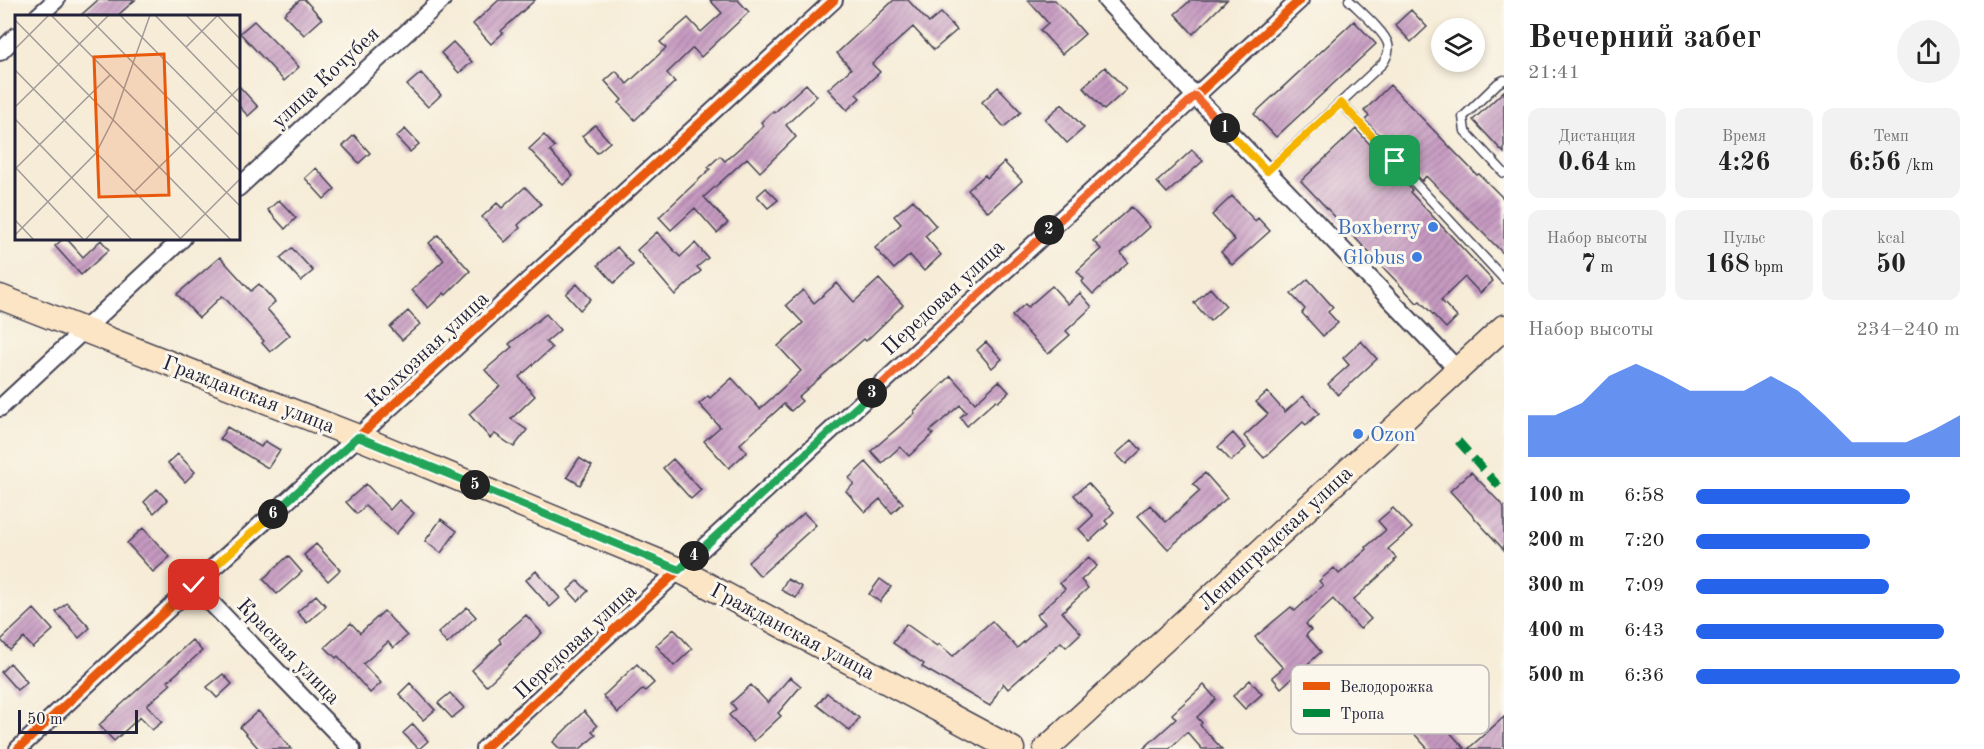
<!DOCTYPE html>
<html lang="ru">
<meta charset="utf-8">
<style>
body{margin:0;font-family:"Old Standard TT",serif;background:#f2f2f2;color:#222;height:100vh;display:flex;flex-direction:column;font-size:22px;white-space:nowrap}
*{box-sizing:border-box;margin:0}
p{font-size:20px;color:#767676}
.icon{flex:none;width:33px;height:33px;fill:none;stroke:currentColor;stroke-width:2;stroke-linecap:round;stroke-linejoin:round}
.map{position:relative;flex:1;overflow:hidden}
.side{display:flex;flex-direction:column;background:#fff;width:480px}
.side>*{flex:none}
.buttons{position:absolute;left:1431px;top:18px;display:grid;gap:12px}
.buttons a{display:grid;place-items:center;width:54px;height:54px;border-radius:50%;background:#fff;box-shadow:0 3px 9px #0003;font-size:30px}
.scale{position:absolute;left:18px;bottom:15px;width:120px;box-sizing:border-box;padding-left:6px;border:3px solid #22223b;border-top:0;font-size:16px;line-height:21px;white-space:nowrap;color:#22223b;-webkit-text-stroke:4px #fbf7ec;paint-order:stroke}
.pin{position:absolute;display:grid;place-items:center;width:51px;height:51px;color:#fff;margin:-26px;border-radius:12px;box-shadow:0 3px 9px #0006}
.km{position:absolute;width:30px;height:30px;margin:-15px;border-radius:50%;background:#222;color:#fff;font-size:16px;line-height:30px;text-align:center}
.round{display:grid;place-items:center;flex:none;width:63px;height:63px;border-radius:32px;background:#f2f2f2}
.overview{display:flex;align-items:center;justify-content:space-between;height:102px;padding:0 24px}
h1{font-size:33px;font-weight:700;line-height:45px}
.metrics{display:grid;grid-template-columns:repeat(3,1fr);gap:9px;height:102px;padding:6px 24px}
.metrics div{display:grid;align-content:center;border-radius:12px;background:#f2f2f2;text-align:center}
.metrics b{font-size:26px;font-weight:700}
.metrics small{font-size:16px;font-weight:400}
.metrics p{font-size:16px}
.chart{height:168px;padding:12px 24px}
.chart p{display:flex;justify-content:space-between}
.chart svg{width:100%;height:108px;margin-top:6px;fill:#2563eb;opacity:.7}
ul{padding:0 24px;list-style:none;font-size:20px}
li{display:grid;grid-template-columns:96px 72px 1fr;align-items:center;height:45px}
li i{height:15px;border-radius:8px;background:#2563eb}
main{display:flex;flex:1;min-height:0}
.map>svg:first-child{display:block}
</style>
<main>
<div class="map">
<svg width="1504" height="749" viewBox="0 0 1504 749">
<defs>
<pattern id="building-hatch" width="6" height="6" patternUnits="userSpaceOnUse" patternTransform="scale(1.5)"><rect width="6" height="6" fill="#c69ac1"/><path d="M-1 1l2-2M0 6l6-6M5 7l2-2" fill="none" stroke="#a07d9e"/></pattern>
</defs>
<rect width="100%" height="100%" fill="#fbf7ec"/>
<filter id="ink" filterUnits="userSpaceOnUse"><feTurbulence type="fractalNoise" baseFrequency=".0167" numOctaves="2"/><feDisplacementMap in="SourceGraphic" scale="12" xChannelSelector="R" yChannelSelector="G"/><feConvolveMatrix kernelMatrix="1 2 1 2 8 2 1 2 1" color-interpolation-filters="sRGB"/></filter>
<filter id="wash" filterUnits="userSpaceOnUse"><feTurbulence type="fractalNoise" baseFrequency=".008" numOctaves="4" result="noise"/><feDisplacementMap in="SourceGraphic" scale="24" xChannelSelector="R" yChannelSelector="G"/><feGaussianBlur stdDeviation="1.35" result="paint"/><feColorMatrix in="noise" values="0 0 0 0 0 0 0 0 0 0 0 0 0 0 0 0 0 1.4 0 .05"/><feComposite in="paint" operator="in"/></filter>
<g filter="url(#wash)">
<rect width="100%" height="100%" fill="#f6ecd7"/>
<g id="blocks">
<!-- building -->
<path fill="url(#building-hatch)" d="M98 0H135L117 16H80Z
M300 0H305L322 19 304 35 284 14Z
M499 0H535L501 31 503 33 491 44 473 24Z
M710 0H738L749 12 701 57 693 48 667 73 675 82 635 120 619 103 622 100 605 81 616 71 627 84 666 48 660 42 688 18 701 32 722 13Z
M894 0H908L929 23 941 13 957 30 934 50 913 27 872 64 880 72 856 94 860 98 847 110 828 89 851 69 837 53Z
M1028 0H1055L1085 34 1062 54 1040 30 1048 23Z
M1191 0H1227L1193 34 1175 14Z
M1411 10 1427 27 1411 42 1395 25Z
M254 21 299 67 284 81 240 33Z
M1354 21 1376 44 1276 137 1254 114Z
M453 42 472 62 459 73 441 53Z
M1105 67 1126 90 1104 110 1083 87Z
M421 73 441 95 428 107 407 85Z
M806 84 817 96 786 125 796 137 760 172 747 158 704 197 728 223 717 233 695 208 671 230 659 217 710 169 708 167 720 156 725 161 764 126 761 122 773 111 774 113Z
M238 85 258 107 248 116 238 105Z
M1390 85 1477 175 1479 174 1504 199V254L1426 176 1422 181 1365 120 1369 116 1364 111Z
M998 87 1021 112 1004 127 982 102Z
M1504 91V153L1473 120Z
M1062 104 1084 128 1067 143 1045 119Z
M595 125 610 142 597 153 582 136Z
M405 129 419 144 410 152 396 137Z
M1356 129 1412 190 1410 192 1493 281 1480 293 1465 277 1441 300 1457 317 1446 328 1420 301 1417 303 1301 181Z
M354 135 370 153 359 163 343 146Z
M544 135 555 147 550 151 573 176 563 185 529 149Z
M1192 150 1203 161 1167 193 1157 182Z
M1004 162 1022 181 988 212 968 190 985 175 987 178Z
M316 168 335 189 324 199 305 178Z
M525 187 541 204 518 225 520 228 505 242 482 217 497 203 502 208Z
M766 188 778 200 768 208 757 196Z
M1232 196 1255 221 1258 218 1270 231 1232 265 1221 252 1235 240 1212 215Z
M279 200 296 218 285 229 268 210Z
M913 200 936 226 925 236 941 255 924 271 910 255 894 269 875 248 901 224 894 216Z
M1131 207 1150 227 1121 253 1128 262 1093 294 1082 282 1084 279 1077 271 1101 249 1093 241Z
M657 232 680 257 695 243 708 258 697 267 701 271 675 295 637 250Z
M438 235 470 271 446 295 444 293 428 308 412 290 444 260 429 243Z
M64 238H66L83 257 101 240 109 250 81 275 55 246Z
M617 247 633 265 614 283 598 265Z
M292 248 313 271 301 281 280 258Z
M220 257 251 291 259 284 275 302 267 309 290 335 270 352 262 343 264 341 224 297 222 296 199 318 177 294Z
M879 279 903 305 866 341 864 339 798 397 802 401 791 411 784 404 740 444 747 452 729 468 704 441 720 427 699 404 708 396 710 398 732 378 760 409 801 371 778 346 803 323 786 305 803 290 814 303 837 283 854 302Z
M1308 279 1333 307 1328 312 1338 323 1323 336 1302 313 1305 309 1291 294Z
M577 284 591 299 580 310 566 294Z
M1052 286 1068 304 1080 293 1092 307 1066 331 1070 335 1048 354 1012 316 1025 304 1028 307Z
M1210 288 1226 306 1210 321 1194 303Z
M408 311 420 324 402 340 390 327Z
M546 314 560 330 546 342 552 348 519 377 535 396 511 419 527 430 514 447 495 434 490 438 469 414 500 386 485 370 512 347 509 344Z
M1361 341 1377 359 1338 395 1328 384 1349 365 1343 358Z
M986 342 1002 359 992 368 977 350Z
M951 376 975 403 999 381 1009 392 998 402 996 400 967 426 960 417 966 412 960 405 930 431 933 434 909 456 900 447 882 463 871 451 915 413 914 411Z
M1267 392 1285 412 1303 396 1319 413 1306 425 1303 422 1264 458 1244 436 1268 414 1256 402Z
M227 427 261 447 265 441 280 450 268 468 220 439Z
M1233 433 1246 448 1231 461 1218 447Z
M1132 440 1141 450 1126 464 1116 454Z
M178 454 195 472 185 482 168 463Z
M579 458 592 466 580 485 567 477Z
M673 459 701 490 691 499 663 468Z
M866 462 903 503 892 513 880 499 865 512 846 491 854 484 849 478Z
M1471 472 1504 507V550L1450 491Z
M1205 473 1227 498 1168 549 1138 516 1150 505 1166 522 1200 491 1193 484Z
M1088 483 1114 512 1105 521 1108 524 1090 541 1079 529 1093 516 1074 495Z
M366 484 390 510 399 500 414 513 396 534 365 506 357 514 346 502Z
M157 489 167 500 154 513 144 502Z
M1393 508 1412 528 1388 549 1396 558 1394 561 1395 562 1353 600 1371 619 1360 629 1333 599 1306 624 1311 630 1306 635 1321 652 1281 688 1272 677 1283 668 1255 637 1291 607 1295 611 1323 585 1319 581 1334 568 1339 574 1367 549 1366 547 1386 530 1378 521Z
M804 513 816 525 760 576 748 562Z
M441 519 457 531 441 553 425 541Z
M143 528 170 557 153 572 127 543Z
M316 544 340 570 328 581 304 555Z
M288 556 302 572 277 594 263 579Z
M1089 557 1097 566 1081 580 1088 588 1062 612 1081 633 1066 647 1061 642 1008 689 1003 683 990 706 922 667 924 664 893 643 906 624 937 646 939 644 953 656 992 621 1017 648 1045 623 1037 615 1065 589 1060 583Z
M536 571 560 598 550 607 526 580Z
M787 579 802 587 796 598 781 590Z
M880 579 891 587 880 602 869 594Z
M578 581 588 591 578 601 568 590Z
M316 595 326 606 307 623 297 612Z
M67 603 90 628 79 638 56 612Z
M467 607 476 617 447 644 438 633Z
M34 609 53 630 33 648 24 638 10 650 1 640Z
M384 611 407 636 393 648 388 642 363 664 381 683 370 693 338 656 336 658 325 647 351 623 360 633Z
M526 615 542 633 486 686 472 670 501 643 499 639Z
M674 629 692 649 674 666 656 645Z
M192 640 202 651 168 681 171 684 147 705 162 722 152 730 140 717 114 741 99 725Z
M10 663 27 682 17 690 1 672Z
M637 664 654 683 645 691 643 689 618 713 603 696Z
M223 674 232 684 217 698 207 687Z
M790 677 801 686 778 713 781 716 754 741 729 715 736 709 731 703 751 685 768 703Z
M1250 680 1262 694 1245 709 1233 696Z
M410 683 435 710 423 720 399 694Z
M1204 685 1216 699 1197 717 1202 723 1200 725 1222 749H1202L1187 732 1169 749H1143L1176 719 1172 714Z
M450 693 464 708 452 718 438 703Z
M827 693 859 718 850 731 817 705Z
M1420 699 1465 749H1428L1400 718Z
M258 711 275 729 291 749H259L240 727Z
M584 711 597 726 592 731 596 735 580 749H560L553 742Z
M1504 717V749H1468Z
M413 724 428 741 419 749 403 733Z"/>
</g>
</g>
<g filter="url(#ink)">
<use href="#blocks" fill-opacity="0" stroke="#424052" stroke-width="1.5"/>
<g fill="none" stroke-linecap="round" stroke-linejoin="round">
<defs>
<path id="lane" d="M1504 80 1498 83 1463 117 1465 131 1504 173
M1341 103 1504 279
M1267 171 1383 63C1387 57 1390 51 1388 44 1385 32 1359 10 1349 0"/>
<path id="street" d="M1106 0 1195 96 1458 370
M38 16 56 0
M0 52 16 36
M238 188 442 0
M0 408 183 238
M194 585 352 749
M18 749 194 585 358 437 834 0
M484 749 1300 0"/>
<path id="secondary" d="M0 297 358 437 679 570 1012 749
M1046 749 1504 327"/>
</defs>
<!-- lane casing -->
<use href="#lane" stroke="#424052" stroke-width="11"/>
<!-- street casing -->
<use href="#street" stroke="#424052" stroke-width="20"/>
<!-- secondary casing -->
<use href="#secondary" stroke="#424052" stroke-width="27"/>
<!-- lane -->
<use href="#lane" stroke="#fff" stroke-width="8"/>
<!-- street -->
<use href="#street" stroke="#fff" stroke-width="16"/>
<!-- secondary -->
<use href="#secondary" stroke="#fce5c4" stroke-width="24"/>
<!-- quiet -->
<path stroke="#00873e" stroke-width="8" stroke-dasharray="15 8" stroke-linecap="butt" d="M1458 441 1504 492"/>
<defs>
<path id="cycleway" d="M18 749 194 585 358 437 834 0
M484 749 1300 0"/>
</defs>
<!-- cycleway casing -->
<use href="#cycleway" stroke="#fbf7ec" stroke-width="13"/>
<!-- cycleway -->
<use href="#cycleway" stroke="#e8590c" stroke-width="9"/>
</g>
</g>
<g fill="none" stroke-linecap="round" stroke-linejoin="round" filter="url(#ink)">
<defs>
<path id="split-1" d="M1225 128 1267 171 1341 103 1395 161"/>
<path id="split-2" d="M1049 230 1195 96 1225 128"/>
<path id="split-3" d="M872 393 1049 230"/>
<path id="split-4" d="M694 556 872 393"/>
<path id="split-5" d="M475 485 679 570 694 556"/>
<path id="split-6" d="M273 514 358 437 475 485"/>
<path id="split-7" d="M194 585 273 514"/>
</defs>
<!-- split-1 casing -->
<use href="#split-1" stroke="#fff" stroke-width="12"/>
<!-- split-2 casing -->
<use href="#split-2" stroke="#fff" stroke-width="12"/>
<!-- split-3 casing -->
<use href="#split-3" stroke="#fff" stroke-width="12"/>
<!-- split-4 casing -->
<use href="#split-4" stroke="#fff" stroke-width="12"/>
<!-- split-5 casing -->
<use href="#split-5" stroke="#fff" stroke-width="12"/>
<!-- split-6 casing -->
<use href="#split-6" stroke="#fff" stroke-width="12"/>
<!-- split-7 casing -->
<use href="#split-7" stroke="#fff" stroke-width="12"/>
<!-- split-1 -->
<use href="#split-1" stroke="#f5b400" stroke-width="8"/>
<!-- split-2 -->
<use href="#split-2" stroke="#f0652b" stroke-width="8"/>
<!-- split-3 -->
<use href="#split-3" stroke="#f0652b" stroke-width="8"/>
<!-- split-4 -->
<use href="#split-4" stroke="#22a559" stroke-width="8"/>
<!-- split-5 -->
<use href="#split-5" stroke="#22a559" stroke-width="8"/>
<!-- split-6 -->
<use href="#split-6" stroke="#22a559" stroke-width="8"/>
<!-- split-7 -->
<use href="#split-7" stroke="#f5b400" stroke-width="8"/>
</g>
<!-- markers -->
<g fill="#3f7fe0" stroke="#fbf7ec" stroke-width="2">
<circle cx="1433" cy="227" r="6"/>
<circle cx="1417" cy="257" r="6"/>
<circle cx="1358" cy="434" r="6"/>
</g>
<g text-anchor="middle" stroke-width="6" stroke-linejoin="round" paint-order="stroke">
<!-- street labels -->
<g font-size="21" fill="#22223b" stroke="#fbf7ec">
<text transform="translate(325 77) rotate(-43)" y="7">улица Кочубея</text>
<text transform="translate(943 297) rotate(-43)" y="7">Передовая улица</text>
<text transform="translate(427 349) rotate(-43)" y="7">Колхозная улица</text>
<text transform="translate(249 394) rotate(21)" y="7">Гражданская улица</text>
<text transform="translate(1275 538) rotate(-43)" y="7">Ленинградская улица</text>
<text transform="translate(793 631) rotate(28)" y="7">Гражданская улица</text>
<text transform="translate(575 641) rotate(-43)" y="7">Передовая улица</text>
<text transform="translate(289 651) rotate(46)" y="7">Красная улица</text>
</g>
<!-- shop labels -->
<g font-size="21" fill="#366cbe" stroke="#fbf7ec" text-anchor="end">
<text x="1421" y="234">Boxberry</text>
<text x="1405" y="264">Globus</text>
<text x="1370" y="441" text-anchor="start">Ozon</text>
</g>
</g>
<!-- overview -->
<g transform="translate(15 15)">
<rect width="225" height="225" fill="#f6ecd7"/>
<path fill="none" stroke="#a19b99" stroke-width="1.5" d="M36 0 225 191M71 0 225 156M105 0 225 121M140 0 225 88M171 0 225 55M203 1 225 24M0 5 216 225M171 32 203 0M0 34 34 0M0 55 166 224M0 92 94 0M0 104 117 225M1 153 69 225M0 154 95 60M119 177 225 72M0 205 19 225M0 220 81 138 98 105 135 0M70 225 93 201M164 225 225 164"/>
<path fill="#e8590c" fill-opacity="0.15" stroke="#e8590c" stroke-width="3" d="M149 39 154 180 84 182 79 42Z"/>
<rect width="225" height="225" fill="none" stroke="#22223b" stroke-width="3"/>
</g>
<!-- legend -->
<rect x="1291" y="665" width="198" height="69" rx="9" fill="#fbf7ec" stroke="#bab7b7" stroke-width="1.5"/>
<rect x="1303" y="682" width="27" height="8" fill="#e8590c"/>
<rect x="1303" y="709" width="27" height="8" fill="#00873e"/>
<g font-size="16" fill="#22223b">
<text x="1340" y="692">Велодорожка</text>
<text x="1340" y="719">Тропа</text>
</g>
</svg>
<div class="buttons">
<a><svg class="icon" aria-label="layers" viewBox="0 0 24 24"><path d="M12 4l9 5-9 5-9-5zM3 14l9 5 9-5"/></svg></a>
</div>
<div class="scale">50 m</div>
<div class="pin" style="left:1395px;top:161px;background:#1e9e55"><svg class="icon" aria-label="arrive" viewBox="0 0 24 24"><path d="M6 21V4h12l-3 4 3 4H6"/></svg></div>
<div class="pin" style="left:194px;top:585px;background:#d93025"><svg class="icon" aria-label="check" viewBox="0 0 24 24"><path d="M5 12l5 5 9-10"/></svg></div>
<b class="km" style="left:1225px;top:128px">1</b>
<b class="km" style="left:1049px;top:230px">2</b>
<b class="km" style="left:872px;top:393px">3</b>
<b class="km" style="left:694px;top:556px">4</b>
<b class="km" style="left:475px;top:485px">5</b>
<b class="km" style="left:273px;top:514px">6</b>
</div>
<section class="side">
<div class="overview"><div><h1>Вечерний забег</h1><p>21:41</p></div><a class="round"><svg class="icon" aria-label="share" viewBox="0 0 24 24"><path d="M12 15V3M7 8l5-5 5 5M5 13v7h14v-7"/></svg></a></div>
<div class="metrics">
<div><p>Дистанция</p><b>0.64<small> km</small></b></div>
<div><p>Время</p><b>4:26</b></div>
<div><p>Темп</p><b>6:56<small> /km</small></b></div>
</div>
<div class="metrics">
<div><p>Набор высоты</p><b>7<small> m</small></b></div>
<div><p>Пульс</p><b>168<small> bpm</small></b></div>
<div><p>kcal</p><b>50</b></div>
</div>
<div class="chart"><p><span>Набор высоты</span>234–240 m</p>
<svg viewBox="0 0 160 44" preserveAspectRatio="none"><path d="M0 44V27L10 27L20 22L30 11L40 6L50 11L60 17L70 17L80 17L90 11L100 17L110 27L120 38L130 38L140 38L150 33L160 27V44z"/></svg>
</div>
<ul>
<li><b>100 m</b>6:58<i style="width:81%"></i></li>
<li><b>200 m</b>7:20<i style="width:66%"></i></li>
<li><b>300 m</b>7:09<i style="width:73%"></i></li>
<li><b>400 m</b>6:43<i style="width:94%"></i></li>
<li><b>500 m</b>6:36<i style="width:100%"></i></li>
</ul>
</section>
</main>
